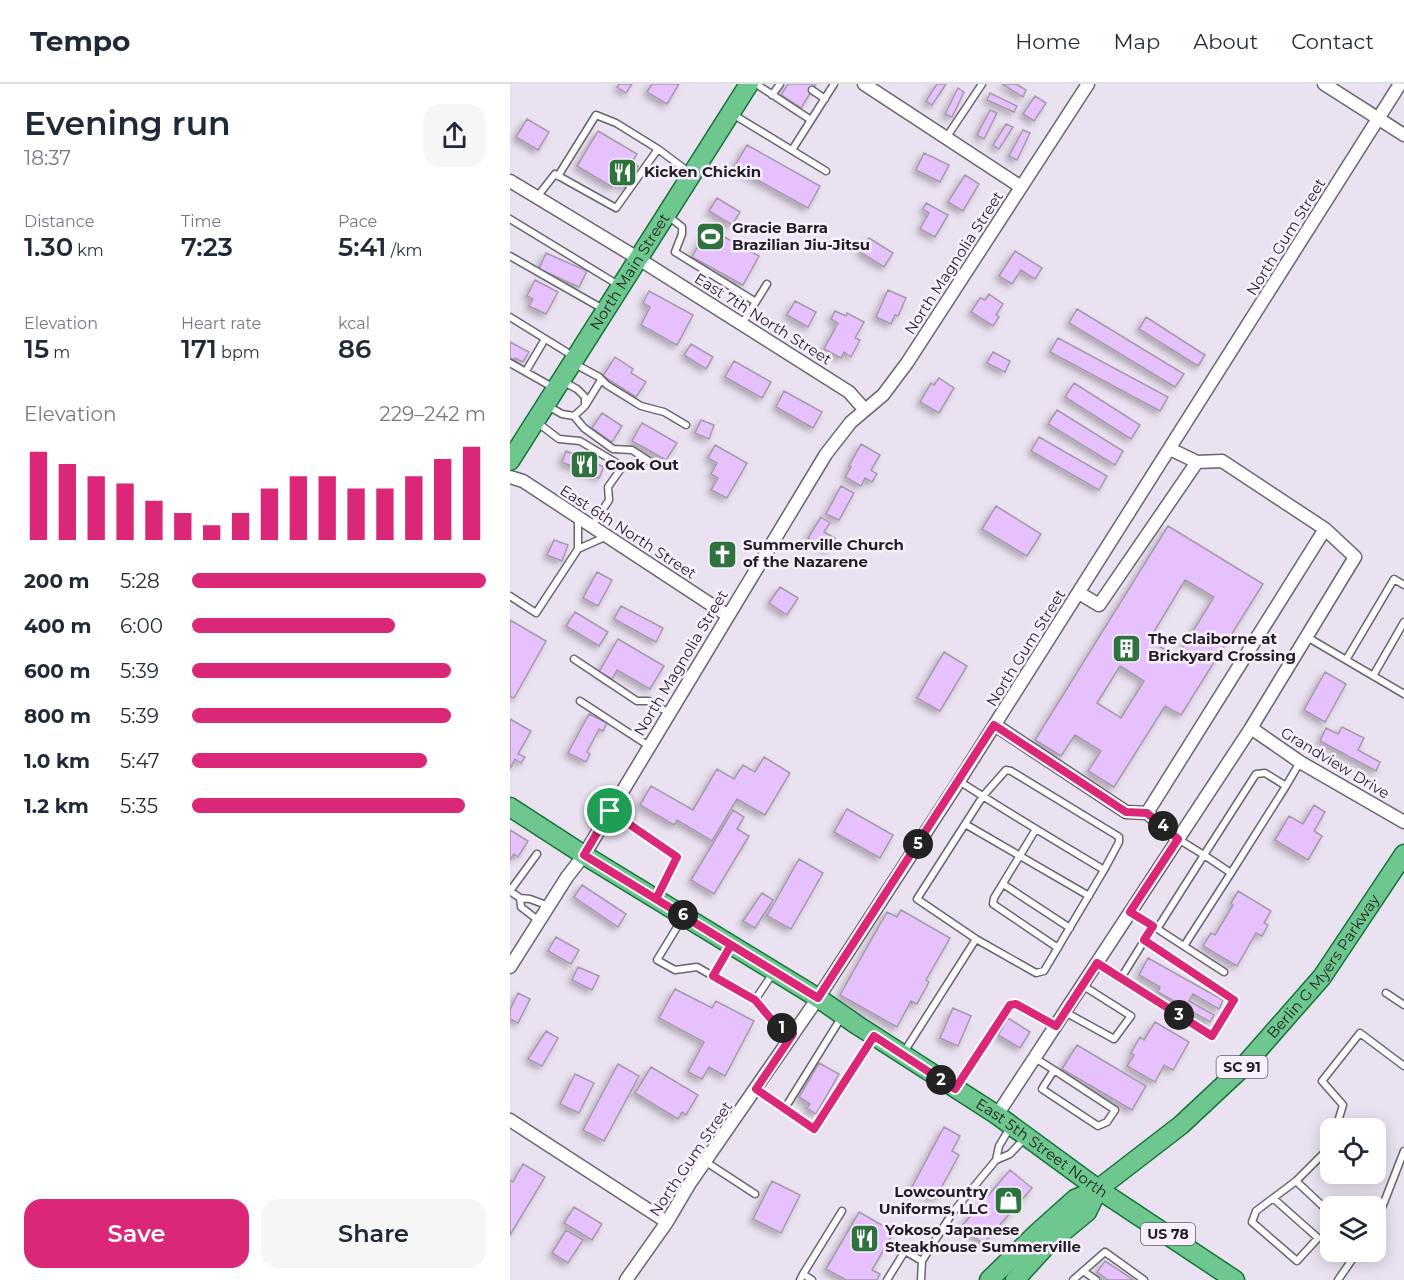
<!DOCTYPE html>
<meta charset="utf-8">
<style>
body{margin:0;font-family:Montserrat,sans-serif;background:#f6f6f7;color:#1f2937;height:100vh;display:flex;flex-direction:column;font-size:22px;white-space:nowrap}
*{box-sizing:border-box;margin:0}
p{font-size:20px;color:#747a83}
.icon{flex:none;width:33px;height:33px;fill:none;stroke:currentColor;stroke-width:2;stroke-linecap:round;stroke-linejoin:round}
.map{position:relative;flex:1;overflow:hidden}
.panel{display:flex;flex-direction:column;background:#fff;width:510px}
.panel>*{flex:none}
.controls{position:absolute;left:810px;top:1034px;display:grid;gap:12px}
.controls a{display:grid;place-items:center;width:66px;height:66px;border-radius:12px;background:#fff;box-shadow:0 3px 15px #0003;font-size:30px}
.pin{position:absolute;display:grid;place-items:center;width:51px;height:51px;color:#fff;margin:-26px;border:3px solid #fff;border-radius:50%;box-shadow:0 2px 6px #0007}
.km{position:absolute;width:30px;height:30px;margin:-15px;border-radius:50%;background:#222;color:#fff;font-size:16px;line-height:30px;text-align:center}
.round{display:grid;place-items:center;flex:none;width:63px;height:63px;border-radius:18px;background:#f6f6f7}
.headline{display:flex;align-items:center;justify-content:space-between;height:102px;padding:0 24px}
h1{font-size:33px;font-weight:600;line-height:45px}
.metrics{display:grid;grid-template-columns:repeat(3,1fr);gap:9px;height:102px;padding:6px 24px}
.metrics div{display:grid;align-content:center}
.metrics b{font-size:26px;font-weight:600}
.metrics small{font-size:16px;font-weight:400}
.metrics p{font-size:16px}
.chart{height:168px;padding:12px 24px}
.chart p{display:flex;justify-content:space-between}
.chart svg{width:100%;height:108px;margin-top:6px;stroke:#db2777;stroke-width:6}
.primary-button{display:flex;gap:12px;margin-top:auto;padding:12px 24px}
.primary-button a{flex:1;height:69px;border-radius:18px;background:#db2777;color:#fff;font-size:24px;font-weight:600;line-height:69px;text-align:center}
.primary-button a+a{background:#f6f6f7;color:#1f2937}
ul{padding:0 24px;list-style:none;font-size:20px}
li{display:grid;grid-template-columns:96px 72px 1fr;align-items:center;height:45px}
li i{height:15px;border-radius:8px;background:#db2777}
header{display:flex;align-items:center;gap:36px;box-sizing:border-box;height:84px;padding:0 30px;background:#fff;border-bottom:2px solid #e0e1e3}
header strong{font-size:28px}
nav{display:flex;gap:33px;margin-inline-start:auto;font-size:21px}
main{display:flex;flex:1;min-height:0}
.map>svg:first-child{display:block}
</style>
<header>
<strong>Tempo</strong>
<nav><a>Home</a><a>Map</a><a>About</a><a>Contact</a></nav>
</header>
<main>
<section class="panel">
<div class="headline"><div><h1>Evening run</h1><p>18:37</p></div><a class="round"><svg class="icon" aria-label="share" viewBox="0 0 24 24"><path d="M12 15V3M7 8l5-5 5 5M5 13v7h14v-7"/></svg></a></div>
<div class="metrics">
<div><p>Distance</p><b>1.30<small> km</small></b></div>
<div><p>Time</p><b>7:23</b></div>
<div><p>Pace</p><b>5:41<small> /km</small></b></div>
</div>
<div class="metrics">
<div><p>Elevation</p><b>15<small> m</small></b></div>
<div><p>Heart rate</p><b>171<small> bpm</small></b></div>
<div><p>kcal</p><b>86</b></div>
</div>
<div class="chart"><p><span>Elevation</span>229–242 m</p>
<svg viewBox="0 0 160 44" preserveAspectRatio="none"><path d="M5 44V8M15 44V13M25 44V18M35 44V21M45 44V28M55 44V33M65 44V38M75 44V33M85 44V23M95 44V18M105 44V18M115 44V23M125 44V23M135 44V18M145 44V11M155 44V6"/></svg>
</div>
<ul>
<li><b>200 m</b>5:28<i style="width:100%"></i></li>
<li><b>400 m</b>6:00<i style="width:69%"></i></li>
<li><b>600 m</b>5:39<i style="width:88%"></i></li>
<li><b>800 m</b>5:39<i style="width:88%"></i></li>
<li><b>1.0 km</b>5:47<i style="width:80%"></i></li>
<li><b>1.2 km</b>5:35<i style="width:93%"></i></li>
</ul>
<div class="primary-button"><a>Save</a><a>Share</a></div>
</section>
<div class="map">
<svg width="894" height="1196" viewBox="0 0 894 1196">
<defs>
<filter id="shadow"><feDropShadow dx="-3.5" dy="3.5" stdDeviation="3" flood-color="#0004"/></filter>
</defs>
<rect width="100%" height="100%" fill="#ebe2f1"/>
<!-- building -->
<path fill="#e7c1fe" stroke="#a39ba8" stroke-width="1.5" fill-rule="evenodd" filter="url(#shadow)" d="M109 0H122L116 9 107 3Z
M142 0H169L157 20 137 8Z
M278 0H306L291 24 271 11Z
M427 0H436L422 21 416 17Z
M492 0H506L516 6 513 13Z
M448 4 454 8 442 33 435 30Z
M480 9 507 22 504 28 477 16Z
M525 12 536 19 524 37 513 30Z
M480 26 487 29 474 55 467 51Z
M17 35 39 48 28 66 6 53Z
M496 40 503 43 489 65 483 61Z
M513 46 520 49 507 76 499 72Z
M88 47 127 70 122 78 128 82 115 104 105 98 102 103 67 82Z
M237 61 310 102 298 124 224 83Z
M414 69 439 81 430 98 406 86Z
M455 91 469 100 453 127 438 118Z
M207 114 230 128 222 141 199 127Z
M416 119 438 131 425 153 410 145 419 129 413 125Z
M198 144 249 172 233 201 182 173Z
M359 154 383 169 374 183 350 168Z
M505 167 532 184 525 195 511 186 502 200 489 192Z
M36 169 77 187 69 203 29 185Z
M25 196 48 208 36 230 19 222 23 215 17 212Z
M378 206 396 214 388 232 385 231 381 240 366 233Z
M139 207 183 231 167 261 131 241 140 223 133 219Z
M479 210 493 220 486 231 489 233 483 242 461 228 470 214 475 216Z
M285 217 306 228 298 243 277 231Z
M567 225 674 290 665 303 559 239Z
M325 227 336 232 337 229 354 238 345 254 350 256 341 273 334 268 331 274 314 265 328 239 321 235Z
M636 233 695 271 688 282 629 245Z
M548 254 658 313 650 327 540 268Z
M0 258 19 268 13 278 5 274 4 276 0 274Z
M181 260 203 273 196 285 174 271Z
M483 268 500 277 495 288 477 279Z
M105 273 123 285 121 289 136 298 126 313 93 292Z
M224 277 261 298 252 314 215 293Z
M429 294 444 304 429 329 410 318 421 299 424 301Z
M564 299 630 341 621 355 555 313Z
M274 307 312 328 303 344 266 323Z
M547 326 613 367 605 381 538 340Z
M92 329 112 342 102 358 82 344Z
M191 336 204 341 199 355 185 349Z
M132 339 167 359 156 376 122 357Z
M529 353 597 392 589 406 521 367Z
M351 360 370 371 361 386 367 390 362 398 355 394 351 402 335 393 341 383 339 382Z
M205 361 237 379 217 414 201 406 208 394 201 390 207 379 198 374Z
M56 367 94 383 89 394 52 378Z
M331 402 344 409 329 436 316 430Z
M486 422 531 450 517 472 472 445Z
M311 433 320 439 314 448 325 454 318 466 298 454Z
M658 442 753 500 671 631 655 622 604 703 578 687 591 667 565 651 551 672 525 656ZM675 496 704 513 667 573 639 556ZM610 582 634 597 611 634 587 619Z
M44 456 58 461 52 477 37 471Z
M87 488 102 496 88 522 73 514Z
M270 503 288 514 277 531 259 519Z
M111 522 153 544 146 558 104 535Z
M65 528 98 548 89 562 56 542Z
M0 536 36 557 4 614 0 612Z
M108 555 154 582 140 605 107 586 102 595 89 588Z
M434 568 457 582 430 627 407 614Z
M815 588 836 600 815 638 794 626Z
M79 630 97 639 93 647 89 645 77 668 80 670 76 678 58 669Z
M0 635 21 647 8 670 15 673 11 679 5 675 0 685Z
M832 643 854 654 848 666 870 678 866 687 810 657 816 644 828 650Z
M254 673 280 689 255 731 227 715 202 757 167 736 164 741 130 721 141 702 183 726 207 685 224 695 233 681 245 688Z
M804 721 815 728 804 747 812 752 798 776 765 756 779 732 793 740Z
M337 725 383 751 370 774 324 748Z
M223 726 234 733 227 745 239 752 204 810 181 796Z
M0 746 18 757 8 773 4 770 0 776Z
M289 775 313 789 281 845 257 832Z
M72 801 116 830 108 843 64 813Z
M728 807 761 827 754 839 758 841 752 852 746 849 727 882 693 862 701 849 705 851 723 821 721 819Z
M252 809 263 816 245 844 233 837Z
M391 826 440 854 416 896 419 898 407 920 401 917 387 943 330 911 377 828 387 833Z
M46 853 69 866 61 880 38 867Z
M638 874 713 916 709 925 683 910 679 917 704 931 700 938 648 908 650 903 629 891Z
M68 883 89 892 82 906 62 896Z
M165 905 202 924 206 917 244 937 215 992 199 983 192 995 178 988 194 958 149 934Z
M8 909 20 915 8 939 0 935V926Z
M443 924 461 932 448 962 430 954Z
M498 934 520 948 510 964 488 951Z
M645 938 679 958 663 986 654 981 645 998 617 982 624 971 621 969 630 953 634 956Z
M36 947 48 954 32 982 18 975Z
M567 961 636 1002 622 1026 552 985Z
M309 979 329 990 306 1030 297 1024 300 1020 289 1013Z
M108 980 129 992 94 1057 73 1046Z
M141 983 188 1011 176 1031 172 1028 168 1035 125 1009Z
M65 990 84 999 69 1029 50 1020Z
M434 1043 450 1052 442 1067 449 1071 425 1115 402 1103Z
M13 1080 35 1093 0 1151V1096L3 1098Z
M500 1086 522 1104 473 1160 452 1142Z
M262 1097 290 1111 271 1149 243 1135Z
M64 1123 92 1140 82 1156 54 1139Z
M349 1128 384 1148 362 1186 370 1190 367 1196H336L316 1185Z
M56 1146 73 1156 58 1179 42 1169Z
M595 1177 624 1196H598L587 1188Z"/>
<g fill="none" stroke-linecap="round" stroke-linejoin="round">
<defs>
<path id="service" d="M246 0 301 36
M302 6 315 15
M262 11 270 0
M224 31 316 87
M436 54 472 0
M282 66 324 0
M48 92 86 31 106 39 148 65
M27 113 45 90 106 124 148 65 180 89
M157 131 172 143V150L165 168 246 218
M0 135 110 202
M0 172 93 225
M0 233 63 272
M232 240 257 200
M0 279 44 304
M63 279 89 293 97 301 131 322 154 328 176 341
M16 287 35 255
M36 321 52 330 64 332 75 322V313L67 305 52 297
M75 322 91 296
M64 332 74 344 103 365 122 366 142 379
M28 339 49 355 70 357 110 381V386L98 403 99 416 82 442
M68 435V465
M0 512 26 529 68 465 95 453
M797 553 894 610
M64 575 127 617H139L159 629
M836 576 884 495 894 501
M863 592 894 538
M70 617 139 662
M449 697C497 728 546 757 594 786L534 887 526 889 466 855 407 815 473 712 496 686 501 687 606 751 609 753V758L594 786
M776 702 790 678
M101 728 167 773 147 812
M455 740 579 812
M526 745 484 814 483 820 548 864
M493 800 560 844
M0 807 27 770
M0 807 10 814 11 823 29 837
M10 814 20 815 39 822
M172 835 147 876 165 886 187 883 245 916 266 941 283 950
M646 844 714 888
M647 845 694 771 668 755
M674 862 721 789 694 771 746 690 755 689 776 702 721 789
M587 879 702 952 724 916 634 857 643 842 620 828
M203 892 221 862
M611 894 634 857
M876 909 894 921
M245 916 263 889
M555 928 604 955 621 932 572 901
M394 968 466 855
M525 974 544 986 532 1005 588 1042 597 1038 605 1026 544 986
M447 1002 500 921 506 920 546 942
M246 1005 305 1045 363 953
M275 1024 331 934
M826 1044 833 1021 812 997 850 949 894 982
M820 1063 786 1097 820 1129
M486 1076 489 1062 501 1042
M196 1078 245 1110
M764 1115 808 1154 787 1177 742 1138 746 1127 786 1097
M866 1139 894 1067
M573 1187 586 1196
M293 1190 332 1127
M290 1196 293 1190 302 1196
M377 1196 395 1167 412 1177
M411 1196 412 1177 443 1128 486 1076 500 1070 516 1053
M563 1196 595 1168 634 1196
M828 1196 848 1167"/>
<path id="minor" d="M354 0 511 103
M814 0 894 51
M0 97 129 175 339 308 355 326
M660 365 687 378 712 377 815 445
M0 393 13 397 217 531
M569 509 589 521 687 378
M485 641 616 728 637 729 668 755
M637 729 815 445 845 473 741 644
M0 883 57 793 74 771 316 370 341 338 373 311 397 279 578 0
M487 1031 741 644 790 678 894 738
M0 1036 157 1138
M116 1196 157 1138 180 1099 308 914 449 697 890 0"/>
<g id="primary">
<path id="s1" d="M0 377 239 0"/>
<path id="s2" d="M0 723 74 771 308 914 347 941 487 1031 588 1105 725 1196"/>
<path id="s3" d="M479 1196 526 1150 565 1115 588 1105 671 1041 733 983 812 893 894 770"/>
<path d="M505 1196 537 1161 577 1128 588 1105"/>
</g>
</defs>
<!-- service casing -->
<use href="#service" stroke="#6b6370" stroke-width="9"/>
<!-- minor casing -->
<use href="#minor" stroke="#6b6370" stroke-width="15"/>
<!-- primary casing -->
<use href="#primary" stroke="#147439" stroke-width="21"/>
<!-- service -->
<use href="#service" stroke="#fff" stroke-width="6"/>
<!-- minor -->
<use href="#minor" stroke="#fff" stroke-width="12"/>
<!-- primary -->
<use href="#primary" stroke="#6dc78f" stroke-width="18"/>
</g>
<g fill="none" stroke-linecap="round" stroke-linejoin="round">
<defs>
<path id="route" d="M100 727 167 773 146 815 221 861 203 892 245 916 266 941 283 950 246 1005 304 1045 364 952 445 1005 500 921 506 920 546 942 587 879 702 952 724 916 634 856 643 842 620 828 668 755 637 729 616 728 484 641 308 914C230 866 152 819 74 771L100 727"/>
</defs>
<!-- route casing -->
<use href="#route" stroke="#fff" stroke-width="12"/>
<!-- route -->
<use href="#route" stroke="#db2777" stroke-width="8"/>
</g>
<!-- icons -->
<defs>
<symbol id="restaurant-square" viewBox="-11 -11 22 22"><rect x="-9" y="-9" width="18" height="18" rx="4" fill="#2e723d" stroke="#f8f0fe"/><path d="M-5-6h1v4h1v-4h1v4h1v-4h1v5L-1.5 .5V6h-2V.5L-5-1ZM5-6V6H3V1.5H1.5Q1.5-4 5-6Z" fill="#fff"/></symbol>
<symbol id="stadium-square" viewBox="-11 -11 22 22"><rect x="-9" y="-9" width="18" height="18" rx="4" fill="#2e723d" stroke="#f8f0fe"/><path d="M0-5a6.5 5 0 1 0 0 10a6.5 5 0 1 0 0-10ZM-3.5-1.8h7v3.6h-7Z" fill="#fff"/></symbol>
<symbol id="church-square" viewBox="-11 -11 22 22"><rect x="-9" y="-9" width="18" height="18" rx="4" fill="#2e723d" stroke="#f8f0fe"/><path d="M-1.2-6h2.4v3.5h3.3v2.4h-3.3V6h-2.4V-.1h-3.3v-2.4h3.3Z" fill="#fff"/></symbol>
<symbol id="building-square" viewBox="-11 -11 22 22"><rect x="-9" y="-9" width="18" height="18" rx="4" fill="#2e723d" stroke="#f8f0fe"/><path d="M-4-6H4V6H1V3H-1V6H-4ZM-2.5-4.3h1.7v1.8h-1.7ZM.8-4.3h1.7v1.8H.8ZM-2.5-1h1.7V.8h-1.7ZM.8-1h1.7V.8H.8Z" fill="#fff"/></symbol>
<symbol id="shop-square" viewBox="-11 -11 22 22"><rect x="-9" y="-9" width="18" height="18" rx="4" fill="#2e723d" stroke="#f8f0fe"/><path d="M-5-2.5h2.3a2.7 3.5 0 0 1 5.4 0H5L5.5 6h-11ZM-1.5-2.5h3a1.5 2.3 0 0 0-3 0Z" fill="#fff"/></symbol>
</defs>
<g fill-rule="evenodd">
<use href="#restaurant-square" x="96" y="72" width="33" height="33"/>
<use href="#stadium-square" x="184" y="136" width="33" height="33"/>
<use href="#restaurant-square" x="58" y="364" width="33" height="33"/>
<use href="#church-square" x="196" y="454" width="33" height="33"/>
<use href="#building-square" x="600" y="548" width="33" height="33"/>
<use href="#shop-square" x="482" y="1100" width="33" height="33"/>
<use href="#restaurant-square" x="338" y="1138" width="33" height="33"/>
</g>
<g text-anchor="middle" stroke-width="5" stroke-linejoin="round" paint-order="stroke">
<!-- shield labels -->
<g fill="#f8f0fe" stroke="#625d65" stroke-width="1.5">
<rect x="706.5" y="972" width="51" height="22" rx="4.5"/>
<rect x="631" y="1139" width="54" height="22" rx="4.5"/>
</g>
<g font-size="14" font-weight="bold" fill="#221e24">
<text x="732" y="988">SC 91</text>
<text x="658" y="1155">US 78</text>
</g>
<!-- poi labels -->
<g font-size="15" font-weight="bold" fill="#221e24" stroke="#f8f0fe" text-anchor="start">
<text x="134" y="93">Kicken Chickin</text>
<text x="222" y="149">Gracie Barra<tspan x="222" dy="17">Brazilian Jiu-Jitsu</tspan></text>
<text x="95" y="386">Cook Out</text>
<text x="233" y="466">Summerville Church<tspan x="233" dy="17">of the Nazarene</tspan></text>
<text x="638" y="560">The Claiborne at<tspan x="638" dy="17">Brickyard Crossing</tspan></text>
<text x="478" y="1113" text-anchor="end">Lowcountry<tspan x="478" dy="17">Uniforms, LLC</tspan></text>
<text x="375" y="1151">Yokoso Japanese<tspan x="375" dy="17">Steakhouse Summerville</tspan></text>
</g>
<!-- street labels -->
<g font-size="15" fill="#221e24" stroke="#f8f0fe">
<text transform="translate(776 153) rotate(-58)" y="5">North Gum Street</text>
<text transform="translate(444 179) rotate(-57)" y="5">North Magnolia Street</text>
<text dy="5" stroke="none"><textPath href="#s1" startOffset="224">North Main Street</textPath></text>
<text transform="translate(253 235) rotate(32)" y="5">East 7th North Street</text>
<text transform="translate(118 448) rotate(33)" y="5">East 6th North Street</text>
<text transform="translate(516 564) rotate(-58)" y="5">North Gum Street</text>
<text transform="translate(171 579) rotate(-59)" y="5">North Magnolia Street</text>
<text transform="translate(825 679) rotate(31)" y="5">Grandview Drive</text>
<text dy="5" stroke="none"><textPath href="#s3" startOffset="462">Berlin G Myers Parkway</textPath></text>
<text dy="5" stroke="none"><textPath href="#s2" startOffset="632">East 5th Street North</textPath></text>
<text transform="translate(181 1075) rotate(-56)" y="5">North Gum Street</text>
</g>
</g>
</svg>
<div class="controls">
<a><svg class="icon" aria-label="locate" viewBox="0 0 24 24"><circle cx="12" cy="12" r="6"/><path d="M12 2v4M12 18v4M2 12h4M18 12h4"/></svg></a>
<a><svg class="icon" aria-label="layers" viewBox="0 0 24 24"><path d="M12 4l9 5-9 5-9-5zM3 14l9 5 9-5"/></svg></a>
</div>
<div class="pin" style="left:100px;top:727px;background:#1e9e55"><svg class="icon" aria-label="arrive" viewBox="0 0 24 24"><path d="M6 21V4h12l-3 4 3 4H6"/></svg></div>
<b class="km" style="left:272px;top:944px">1</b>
<b class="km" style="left:431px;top:996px">2</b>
<b class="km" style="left:669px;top:931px">3</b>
<b class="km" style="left:653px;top:742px">4</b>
<b class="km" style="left:408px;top:760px">5</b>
<b class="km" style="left:173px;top:831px">6</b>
</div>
</main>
